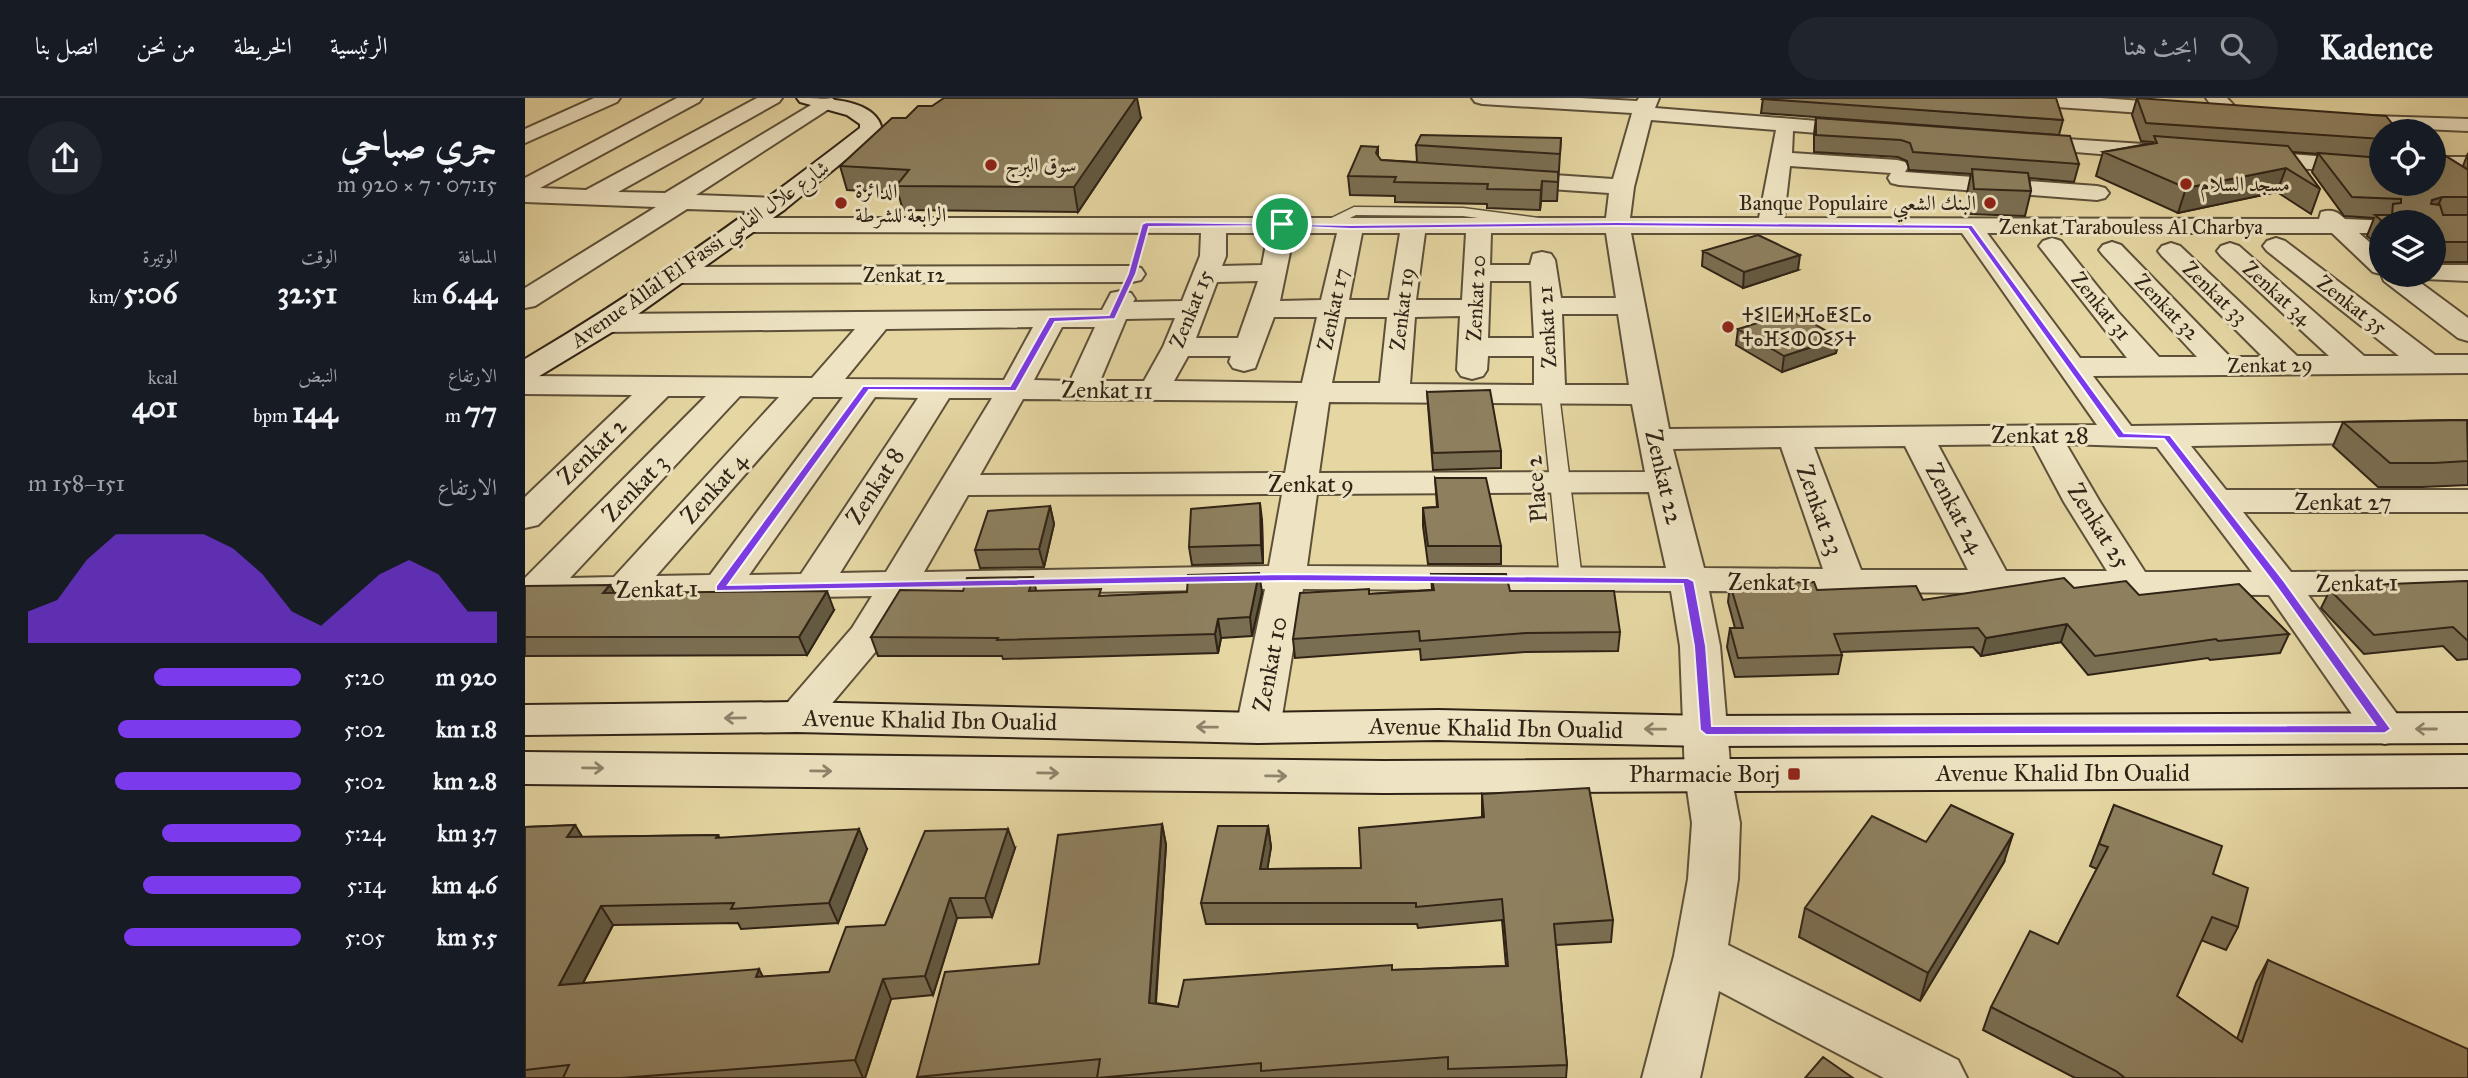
<!DOCTYPE html>
<html lang="ar">
<meta charset="utf-8">
<style>
body{margin:0;font-family:"IM FELL Great Primer",Amiri,"Noto Sans Tifinagh",serif;background:#20242c;color:#f1f3f6;direction:rtl;height:100vh;display:flex;flex-direction:column;font-size:26px;white-space:nowrap}
*{box-sizing:border-box;margin:0}
p{font-size:23px;color:#9ea1a6}
.icon{flex:none;width:38px;height:38px;fill:none;stroke:currentColor;stroke-width:2;stroke-linecap:round;stroke-linejoin:round}
.map{position:relative;flex:1;overflow:hidden;direction:ltr}
.side{display:flex;flex-direction:column;background:#171b24;width:525px}
.side>*{flex:none}
.tools{position:absolute;left:1844px;top:21px;display:grid;gap:14px}
.tools a{display:grid;place-items:center;width:77px;height:77px;border-radius:50%;background:#171b24;box-shadow:0 7px 28px #0002;font-size:35px}
.pin{position:absolute;display:grid;place-items:center;width:60px;height:60px;color:#fff;margin:-30px;border:4px solid #fff;border-radius:50%;box-shadow:0 2px 7px #0007}
.round{display:grid;place-items:center;flex:none;width:74px;height:74px;border-radius:37px;background:#20242c}
.headline{display:flex;align-items:center;justify-content:space-between;height:119px;padding:0 28px}
h1{font-size:38px;font-weight:700;line-height:52px}
.figures{display:grid;grid-template-columns:repeat(3,1fr);gap:10px;height:119px;padding:7px 28px}
.figures div{display:grid;align-content:center}
.figures b{font-size:30px;font-weight:700}
.figures small{font-size:19px;font-weight:400}
.figures p{font-size:19px}
.chart{height:196px;padding:14px 28px}
.chart p{display:flex;justify-content:space-between}
.chart svg{width:100%;height:126px;margin-top:7px;fill:#7c3aed;opacity:.7}
ul{padding:0 28px;list-style:none;font-size:23px}
li{display:grid;grid-template-columns:112px 84px 1fr;align-items:center;height:52px}
li i{height:18px;border-radius:9px;background:#7c3aed}
header{display:flex;align-items:center;gap:42px;box-sizing:border-box;height:98px;padding:0 35px;background:#171b24;border-bottom:2px solid #363941}
header strong{font-size:33px}
nav{display:flex;gap:38px;margin-inline-start:auto;font-size:24px}
.search{width:490px;height:63px;background:#20242c;display:flex;align-items:center;gap:18px;box-sizing:border-box;padding:0 24px;border-radius:38px;color:#9ea1a6;font-size:26px}
main{display:flex;flex:1;min-height:0}
.map>svg:first-child{display:block}
</style>
<header>
<strong>Kadence</strong>
<div class="search"><svg class="icon" aria-label="search" viewBox="0 0 24 24"><circle cx="10" cy="10" r="6"/><path d="M15 15l6 6"/></svg>ابحث هنا</div>
<nav><a>الرئيسية</a><a>الخريطة</a><a>من نحن</a><a>اتصل بنا</a></nav>
</header>
<main>
<div class="map">
<svg width="1943" height="980" viewBox="0 0 1943 980">
<rect width="100%" height="100%" fill="#e5d6a2"/>
<filter id="stains"><feTurbulence type="fractalNoise" baseFrequency=".00286" numOctaves="4"/><feColorMatrix values="0 0 0 0 .2 0 0 0 0 .09 0 0 0 0 .02 0 0 0 .5 -.17"/></filter>
<radialGradient id="worn" r=".72"><stop offset=".6" stop-color="#630" stop-opacity="0"/><stop offset="1" stop-color="#630" stop-opacity=".3"/></radialGradient>
<g fill="none" stroke-linecap="round" stroke-linejoin="round">
<defs>
<path id="lane" d="M829 109 938 110 1014 120 1021 124 1014 128 938 118 831 117 802 131H792L790 128Z
M1025 290 1034 296 1057 481 1054 486H1038L1035 481 1016 296Z"/>
<path id="street" d="M69 0H95L92 4 0 45V31Z
M152 0H177L174 4 15 90 61 92 232 0H257L254 4 93 94 140 95 296 1 307 0 313 5 171 97 251 100 259 102 263 107 259 112 251 114 162 111 10 208 0 210V190L131 109 0 104V80Z
M947 0H1055L1112 3 1114 0H1134L1130 10 1342 27 1350 28 1353 33 1350 38 1342 39 1268 33 1267 55 1372 62 1380 64 1383 69 1380 74 1572 88 1580 90 1584 95 1580 100 1572 102 1374 87 1366 85 1363 80 1366 75 1265 68 1259 120 1794 121 1796 114C1807 111 1812 113 1820 121L1866 123 1857 124V135H1834L1857 155V177H1885L1943 220V243L1933 240 1859 183 1856 176 1848 174 1807 135H1462L1555 260H1602L1518 153 1514 148 1518 143 1527 140 1536 143 1593 214 1634 259H1672L1578 157 1574 152 1578 147 1587 144 1596 147 1705 259H1738L1637 158 1633 153 1637 148 1646 145 1655 148 1772 258H1804L1696 158 1692 153 1696 148 1705 145 1714 148 1839 258H1874L1742 153 1738 148 1742 143 1751 140 1760 143 1910 257H1943V275L1568 278 1606 328 1943 323V343L1666 348 1701 392H1943V414H1718L1766 474 1943 473V495L1783 497 1875 620 1882 631 1875 642 1860 646 1845 642 1744 497 1184 493 1195 548 1206 677 1215 725 1213 781 1203 847 1433 962 1442 980H1359L1194 893 1175 980H1117L1149 858 1163 781 1167 725 1160 677 1155 548 1146 493 778 491 755 630 748 641 733 645 718 641 711 630 740 491 386 497 357 546 287 629 272 634 257 629 250 619 327 530 347 498 0 504V480L181 298H143L13 427 0 430V399L107 297 0 296V278L287 280 330 231 82 234 72 231 68 225 72 219 82 216 577 212 586 195 596 193 606 195 610 201 608 204 657 203 675 158 676 135 222 134 213 132 210 127 213 122 222 120H1081L1084 95 982 88 974 86 970 81 974 76 982 74 1088 81 1107 15 957 6 950 4ZM1126 22 1251 32 1234 120H1105L1109 89ZM701 135H743L737 167 697 168 701 158ZM769 135H812L796 202 755 203ZM837 135H875L864 202H824ZM900 135H941L937 202H891ZM966 135H1081L1091 200H1036L1030 162 1026 156 1017 154 1008 156 1005 167H965ZM1106 135H1437L1572 327 1144 331ZM733 183 713 240H671L692 184ZM965 183H1006L1009 240H963ZM1037 216H1093L1104 287H1040ZM935 218 932 272 936 278 947 281 958 278 962 272 963 258H1009V287L885 286 890 219ZM749 219H792L777 285 649 283 663 258H706L704 264 708 270 719 273 730 270ZM820 219H862L855 285H807ZM650 220 638 249 619 283H575L601 221ZM508 229 479 282 320 281 361 231ZM537 229H570L545 283 509 282ZM215 298 254 299 89 479 45 480ZM288 299H318L185 477 131 478ZM350 299 393 300 276 476 224 477ZM424 300H467L361 474 315 475ZM498 301 773 303 760 375 455 377ZM804 304 1107 306 1120 374 794 375ZM1508 346 1539 404 1582 473H1481L1413 347ZM1541 346 1632 349 1727 474H1620L1575 404ZM1380 348 1443 472H1336L1289 349ZM1256 349 1298 471 1179 470 1148 351ZM1124 394 1141 470 782 468 792 396ZM757 396 744 468 399 474 443 397Z
M1478 0H1575L1660 6 1667 8 1670 12 1667 16 1660 18 1488 6 1481 4Z
M1681 0H1702L1717 16 1714 20C1699 24 1690 12 1681 0Z
M1815 17 1943 21V33L1808 27 1805 23 1808 19Z
M1496 38 1649 48 1657 50 1660 55 1657 60 1649 62 1488 49 1485 44 1488 39Z
M1723 53 1857 63V77L1715 65 1712 60 1715 55Z
M1915 59H1943V73L1909 71V61Z
M1909 167H1943V183L1900 181 1897 177H1909Z
M607 168 616 170 620 176 616 182 607 184 150 185 141 183 137 177 141 171 150 169Z"/>
<path id="secondary" d="M272 0C297 0 352 0 357 32L259 112 92 231 11 280 0 283V261C117 192 228 113 335 30V26L322 17 275 4Z
M272 604 733 615 913 612 1181 618 1943 615V645L1181 648 913 642 733 645 272 634 0 637V607Z
M0 654 859 663 1943 657V689L859 695 0 686Z"/>
</defs>
<!-- lane casing -->
<use href="#lane" stroke="#5d5039" stroke-width="3"/>
<!-- street casing -->
<use href="#street" stroke="#5d5039" stroke-width="4"/>
<!-- secondary casing -->
<use href="#secondary" stroke="#302316" stroke-width="4"/>
<!-- lane -->
<use href="#lane" fill="#eee4c3" fill-rule="evenodd"/>
<!-- street -->
<use href="#street" fill="#eee4c3" fill-rule="evenodd"/>
<!-- secondary -->
<use href="#secondary" fill="#eee4c3" fill-rule="evenodd"/>
</g>
<!-- wall -->
<path fill="#7a6e52" stroke="#302316" stroke-width="2" d="M1238 0 1538 22 1534 37 1236 15Z
M1612 0 1857 33V86L1916 55 1943 72V164H1909V124H1857V150L1842 138 1849 120 1819 118 1787 74 1793 56 1767 54 1795 91 1786 116 1752 94 1653 115 1571 78 1578 54 1627 45 1628 44 1616 43 1607 17Z
M407 8 616 20 553 114 378 112 373 95 322 92 315 68 381 20Z
M1291 20 1554 66 1549 84 1504 80 1506 93 1500 118 1443 116 1442 95 1446 76 1384 72 1382 63 1373 59 1289 54V36Z
M1036 40 1032 103H1016L1015 112 962 110V106L870 104V98L825 97 823 78 853 49V59L856 62 892 64 891 47Z
M1943 55V72L1938 68Z
M1178 153 1273 172 1218 190 1177 168Z
M1213 231 1314 240 1311 255 1257 274 1211 247Z
M902 294 976 353V370L908 372Z
M1943 322V387L1897 389H1853L1808 348 1818 324Z
M910 380 976 448V466H903L898 428V410L912 409Z
M525 408 529 426 519 469 455 470 450 452Z
M737 422 738 465 667 467 664 449Z
M906 476 985 493 1095 534 1093 553 1000 554 896 562 895 551 770 560 768 541 844 496 907 492Z
M508 479 511 493 577 498 737 494 727 538 696 540 693 555 478 561 477 558H353L346 539 438 493Z
M1943 483V561L1932 562 1918 548 1839 556 1796 510 1805 492Z
M1205 486 1292 492 1398 502 1549 490 1614 497 1764 536 1755 555 1685 562 1683 560 1563 577 1536 544 1456 558 1448 549 1315 554 1317 557 1313 576 1210 579 1202 549 1205 530H1210L1203 504Z
M0 488 90 495 309 512 282 557 0 558Z
M957 696 1088 822 1086 844 1031 847 1042 967 1041 980H393L392 979 514 866 637 726 641 747 631 905 653 909 867 872 981 868 977 822 893 830 892 826H681L676 805 743 728 746 749 742 771 836 770 957 719Z
M1589 707 1688 776 1713 829 1701 852 1676 842 1652 898 1712 941 1731 885 1743 862 1943 980H1550L1458 932 1466 909 1533 846 1572 771 1565 768Z
M50 727 57 739 193 737 195 740 342 751 313 825 216 831 213 825 88 827 58 885 238 879 304 874 360 827 490 750 467 819 432 820 408 897 366 901 340 980H0V729Z
M1479 764 1395 903 1274 839 1280 810Z"/>
<!-- shaded-wall -->
<path fill="#635a42" stroke="#302316" stroke-width="2" d="M599 0H612L616 20 553 114 549 89Z
M1761 70 1752 94 1653 115 1661 90Z
M1017 83 1016 103 1015 112 1016 92Z
M1917 99 1908 118 1898 121 1907 102Z
M1275 157 1273 172 1218 190 1219 174Z
M1314 240 1311 255 1257 274 1259 258Z
M735 405 737 422 738 465 736 447Z
M525 408 529 426 519 469 514 451Z
M734 475 737 494 727 538 725 519Z
M508 479 512 497 504 493Z
M85 487 95 505 78 495Z
M302 493 309 512 282 557 274 539Z
M693 521 696 540 693 555 690 536Z
M1542 526 1536 544 1456 558 1461 540Z
M637 726 641 747 629 926 624 905Z
M50 727 62 747 42 739Z
M743 728 746 749 739 792 735 771Z
M334 731 342 751 313 825 304 805Z
M483 731 490 750 467 819 460 800Z
M1488 736 1479 764 1395 903 1403 875Z
M425 800 432 820 408 897 400 878Z
M76 808 88 827 47 906 34 887Z
M234 871 244 891 231 879Z
M358 881 366 901 340 980H338L330 962Z"/>
<!-- building -->
<path fill="#8e805f" stroke="#302316" stroke-width="2" d="M419 0H611L549 89 371 88 384 72 315 68 367 20H381L393 8H407Z
M1238 0H1531L1538 22 1237 1Z
M1612 0 1861 18 1873 33H1857V41L1621 25Z
M1291 20 1545 38 1554 66 1388 54 1385 45 1376 42 1291 37Z
M896 37 1036 40 1035 56 891 47Z
M1629 38 1763 48 1795 91 1761 70 1661 90 1578 54 1632 45Z
M836 48 853 49 851 55 856 62 1033 74V84L1017 83 1016 92 962 91 963 86 869 84 871 79 823 78Z
M1909 50H1914L1916 55 1943 72V99H1917L1907 102 1906 106 1915 107 1918 117H1943V144H1918L1916 149H1909V124H1858L1850 117H1867L1868 106 1876 105V101L1827 99 1793 55 1857 60V86H1909Z
M1447 71 1503 75 1506 93 1449 91Z
M1233 137 1275 157 1219 174 1178 153Z
M1268 214 1314 240 1259 258 1213 231Z
M965 292 976 353 908 355 902 294Z
M1942 322 1943 363 1909 365H1865L1818 324Z
M910 380H961L976 448H903L898 410 913 409Z
M735 405 736 447 664 449 666 411Z
M525 408 514 451 450 452 463 413Z
M734 475 725 519 693 521 690 536 472 542 473 540 346 539 375 492 438 493 442 480 508 479 504 493 576 491 574 498 662 494 663 477Z
M906 476H981L985 493H1089L1095 534 1001 535 895 543 894 533 768 541 775 495 844 491V496L909 492Z
M1539 480 1549 490 1601 483 1614 497 1714 486 1764 536 1693 543 1691 541 1570 558 1542 526 1461 540 1453 530 1309 536 1317 557 1213 560 1205 530H1218L1205 486 1289 484 1292 492 1391 488 1398 502Z
M1943 483V543L1928 529 1849 537 1805 492 1864 486Z
M85 487 78 495 302 493 274 539H0V488Z
M1064 690 1088 822 1029 826 1042 967 923 971V959L736 973V965L572 980 575 961 392 979 420 874 514 866 533 737 637 726 624 905 653 909 659 882 867 867V872L983 868 977 801 891 809V805H676L693 728H743L735 771 836 770 834 730 959 719 957 696Z
M1426 707 1488 736 1403 875 1280 810 1347 718 1401 744Z
M1589 707 1697 748 1688 776 1723 790 1713 829 1687 819 1652 898 1717 944 1743 862 1943 951V980H1600L1591 973 1466 909 1505 833 1533 846 1583 749 1574 746Z
M50 727 42 739 193 737 191 740 334 731 304 805 206 811 209 805 76 808 34 887 234 871 231 879 304 874 321 829 360 827 400 733 483 731 460 800H425L400 878 358 881 330 962 96 980H38L44 967 0 972V729Z
M1298 959 1328 980H1280Z"/>
<!-- one-way arrows -->
<defs><path id="oneway-shaft" d="M-6 0H5M1.5-3L5.5 0L1.5 3" fill="none" stroke-width="1.6" stroke-linecap="round" stroke-linejoin="round" transform="scale(1.75)"/></defs>
<g stroke="#8f846c">
<use href="#oneway-shaft" transform="translate(210 620) rotate(179)"/>
<use href="#oneway-shaft" transform="translate(682 629) rotate(-179)"/>
<use href="#oneway-shaft" transform="translate(1130 631) rotate(-179)"/>
<use href="#oneway-shaft" transform="translate(1901 631) rotate(180)"/>
<use href="#oneway-shaft" transform="translate(68 670) rotate(1)"/>
<use href="#oneway-shaft" transform="translate(296 673) rotate(1)"/>
<use href="#oneway-shaft" transform="translate(523 675) rotate(1)"/>
<use href="#oneway-shaft" transform="translate(751 678) rotate(1)"/>
</g>
<!-- route -->
<path fill="#7c3aed" stroke="#fff" stroke-width="2" fill-rule="evenodd" d="M621 124 826 127 1091 124 1447 127 1599 335 1645 337 1759 483 1866 631 1860 635 1181 637 1175 632 1169 548 1158 486 761 483 191 493V488L338 288H485L524 219 584 217 603 176 617 126ZM757 128 826 131 1091 128 1443 131 1593 340 1639 341 1751 488 1850 627 1187 628 1181 548 1169 483 1163 480 761 476 203 487 344 292 491 293 530 224 590 221 611 176 624 129Z"/>
<!-- markers -->
<g fill="#8f2418" stroke="#eee4c3" stroke-width="2.5">
<circle cx="466" cy="67" r="7"/>
<circle cx="1661" cy="86" r="7"/>
<circle cx="316" cy="105" r="7"/>
<circle cx="1465" cy="105" r="7"/>
<circle cx="1203" cy="229" r="7"/>
<rect x="1262" y="669" width="14" height="14" rx="3.5"/>
</g>
<g text-anchor="middle" stroke-width="6" stroke-linejoin="round" paint-order="stroke">
<!-- far-poi labels -->
<g font-size="21" fill="#302316" stroke="#eee4c3" text-anchor="start">
<text x="480" y="74">سوق البرج</text>
<text x="1675" y="93">مسجد السلام</text>
<text x="330" y="100">الدائرة<tspan x="330" dy="24">الرابعة للشرطة</tspan></text>
<text x="1451" y="112" text-anchor="end">Banque Populaire البنك الشعبي</text>
<text x="1217" y="224">ⵜⵉⵏⵎⵍ ⴼⴰⵟⵉⵎⴰ<tspan x="1217" dy="24">ⵜⴰⴼⵉⵀⵔⵉⵢⵜ</tspan></text>
</g>
<!-- far-street labels -->
<g font-size="21" fill="#302316" stroke="#eee4c3">
<text x="1606" y="136">Zenkat Tarabouless Al Charbya</text>
<text transform="translate(175 156) rotate(-35)" y="7">Avenue Allal El Fassi شارع علال الفاسي</text>
<text x="379" y="184">Zenkat 12</text>
<text transform="translate(1690 195) rotate(44)" y="7">Zenkat 33</text>
<text transform="translate(1752 195) rotate(42)" y="7">Zenkat 34</text>
<text transform="translate(951 200) rotate(-87)" y="7">Zenkat 20</text>
<text transform="translate(1827 207) rotate(38)" y="7">Zenkat 35</text>
<text transform="translate(1576 208) rotate(51)" y="7">Zenkat 31</text>
<text transform="translate(1642 209) rotate(46)" y="7">Zenkat 32</text>
<text transform="translate(666 211) rotate(-68)" y="7">Zenkat 15</text>
<text transform="translate(808 211) rotate(-78)" y="7">Zenkat 17</text>
<text transform="translate(877 211) rotate(-83)" y="7">Zenkat 19</text>
<text transform="translate(1022 229) rotate(-93)" y="7">Zenkat 21</text>
<text transform="translate(1745 267) rotate(-1)" y="7">Zenkat 29</text>
</g>
<!-- street labels -->
<g font-size="24" fill="#302316" stroke="#eee4c3">
<text transform="translate(582 292) rotate(1)" y="8">Zenkat 11</text>
<text x="1515" y="345">Zenkat 28</text>
<text transform="translate(67 353) rotate(-44)" y="8">Zenkat 2</text>
<text transform="translate(1139 379) rotate(77)" y="8">Zenkat 22</text>
<text x="786" y="394">Zenkat 9</text>
<text transform="translate(350 388) rotate(-57)" y="8">Zenkat 8</text>
<text transform="translate(110 390) rotate(-46)" y="8">Zenkat 3</text>
<text transform="translate(189 390) rotate(-48)" y="8">Zenkat 4</text>
<text transform="translate(1011 391) rotate(-95)" y="8">Place 2</text>
<text x="1818" y="412">Zenkat 27</text>
<text transform="translate(1430 410) rotate(62)" y="8">Zenkat 24</text>
<text transform="translate(1295 412) rotate(70)" y="8">Zenkat 23</text>
<text transform="translate(1574 428) rotate(58)" y="8">Zenkat 25</text>
<text x="1244" y="492">Zenkat 1</text>
<text transform="translate(1832 485) rotate(-1)" y="8">Zenkat 1</text>
<text transform="translate(132 491) rotate(-1)" y="8">Zenkat 1</text>
<text transform="translate(745 566) rotate(-79)" y="8">Zenkat 10</text>
<text transform="translate(405 622) rotate(1)" y="8">Avenue Khalid Ibn Oualid</text>
<text transform="translate(971 630) rotate(1)" y="8">Avenue Khalid Ibn Oualid</text>
<text x="1538" y="683">Avenue Khalid Ibn Oualid</text>
</g>
<!-- poi labels -->
<g font-size="24" fill="#302316" stroke="#eee4c3" text-anchor="end">
<text x="1255" y="684">Pharmacie Borj</text>
</g>
</g>
<rect width="100%" height="100%" filter="url(#stains)"/>
<rect width="100%" height="100%" fill="url(#worn)"/>
</svg>
<div class="tools">
<a><svg class="icon" aria-label="locate" viewBox="0 0 24 24"><circle cx="12" cy="12" r="6"/><path d="M12 2v4M12 18v4M2 12h4M18 12h4"/></svg></a>
<a><svg class="icon" aria-label="layers" viewBox="0 0 24 24"><path d="M12 4l9 5-9 5-9-5zM3 14l9 5 9-5"/></svg></a>
</div>
<div class="pin" style="left:757px;top:126px;background:#1e9e55"><svg class="icon" aria-label="arrive" viewBox="0 0 24 24"><path d="M6 21V4h12l-3 4 3 4H6"/></svg></div>
</div>
<section class="side">
<div class="headline"><div><h1>جري صباحي</h1><p>07:15 · 7 × 920 m</p></div><a class="round"><svg class="icon" aria-label="share" viewBox="0 0 24 24"><path d="M12 15V3M7 8l5-5 5 5M5 13v7h14v-7"/></svg></a></div>
<div class="figures">
<div><p>المسافة</p><b>6.44<small> km</small></b></div>
<div><p>الوقت</p><b>32:51</b></div>
<div><p>الوتيرة</p><b>5:06<small> /km</small></b></div>
</div>
<div class="figures">
<div><p>الارتفاع</p><b>77<small> m</small></b></div>
<div><p>النبض</p><b>144<small> bpm</small></b></div>
<div><p>kcal</p><b>401</b></div>
</div>
<div class="chart"><p><span>الارتفاع</span>151–158 m</p>
<svg viewBox="0 0 160 44" preserveAspectRatio="none"><path d="M0 44V33L10 29L20 15L30 6L40 6L50 6L60 6L70 11L80 20L90 33L100 38L110 29L120 20L130 15L140 20L150 33L160 33V44z"/></svg>
</div>
<ul>
<li><b>920 m</b>5:20<i style="width:54%"></i></li>
<li><b>1.8 km</b>5:02<i style="width:67%"></i></li>
<li><b>2.8 km</b>5:02<i style="width:68%"></i></li>
<li><b>3.7 km</b>5:24<i style="width:51%"></i></li>
<li><b>4.6 km</b>5:14<i style="width:58%"></i></li>
<li><b>5.5 km</b>5:05<i style="width:65%"></i></li>
</ul>
</section>
</main>
